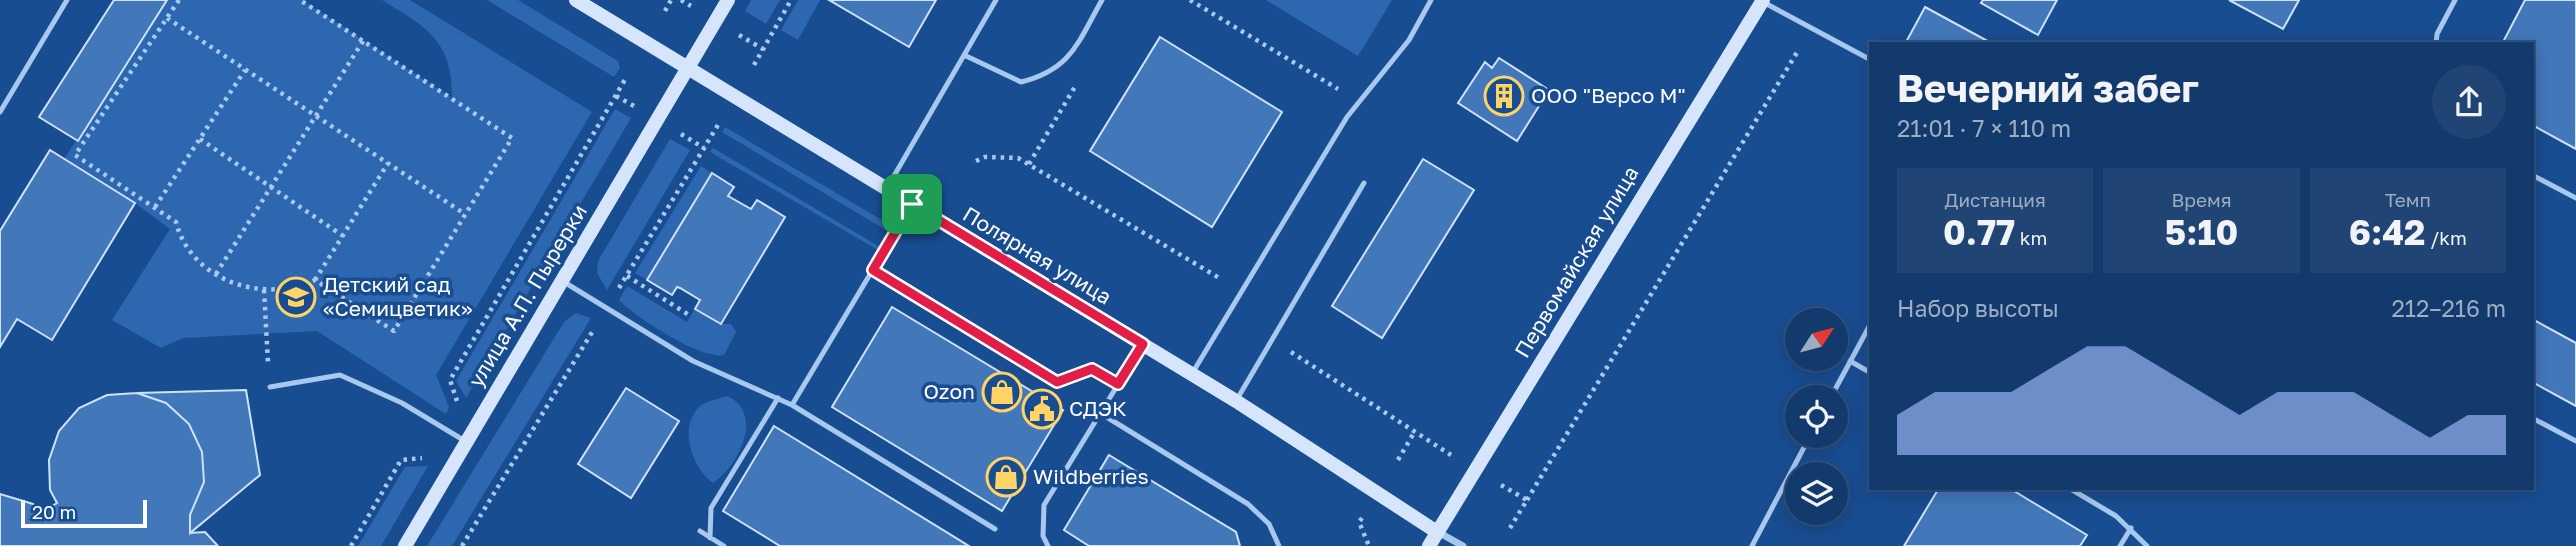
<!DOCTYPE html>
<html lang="ru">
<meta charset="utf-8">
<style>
body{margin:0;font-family:"Golos Text",sans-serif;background:#204575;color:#f1f3f6;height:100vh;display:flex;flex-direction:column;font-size:26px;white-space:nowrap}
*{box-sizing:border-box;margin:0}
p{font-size:23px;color:#9dadc2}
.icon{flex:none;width:38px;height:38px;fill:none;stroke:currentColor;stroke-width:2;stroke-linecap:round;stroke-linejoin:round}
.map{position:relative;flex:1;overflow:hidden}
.drawer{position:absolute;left:1869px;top:42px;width:665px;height:448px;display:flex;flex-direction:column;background:#133a6d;border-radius:0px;box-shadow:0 4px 18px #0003,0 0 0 2px #325480}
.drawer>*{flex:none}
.needle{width:46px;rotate:54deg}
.controls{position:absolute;left:1785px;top:308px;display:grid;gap:14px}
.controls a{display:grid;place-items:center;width:63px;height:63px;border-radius:50%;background:#133a6d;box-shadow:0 4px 18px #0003,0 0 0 2px #325480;font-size:35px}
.scale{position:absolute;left:21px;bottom:18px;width:126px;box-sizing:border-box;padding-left:7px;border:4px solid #fff;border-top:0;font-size:19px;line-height:24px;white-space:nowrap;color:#fff;-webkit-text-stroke:5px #194d91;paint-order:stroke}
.pin{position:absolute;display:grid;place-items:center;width:60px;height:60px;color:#fff;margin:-30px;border-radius:14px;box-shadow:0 4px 10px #0006}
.round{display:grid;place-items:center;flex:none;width:74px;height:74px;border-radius:37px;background:#204575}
.headline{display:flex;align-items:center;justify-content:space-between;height:119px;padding:0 28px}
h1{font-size:38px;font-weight:700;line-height:52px}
.stats{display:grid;grid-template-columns:repeat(3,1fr);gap:10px;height:119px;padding:7px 28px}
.stats div{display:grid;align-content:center;border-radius:0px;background:#204575;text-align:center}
.stats b{font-size:35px;font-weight:700}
.stats small{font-size:19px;font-weight:400}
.stats p{font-size:19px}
.chart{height:196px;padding:14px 28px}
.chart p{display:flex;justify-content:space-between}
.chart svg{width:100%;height:126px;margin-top:7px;fill:#95b2f1;opacity:.7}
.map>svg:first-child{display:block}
</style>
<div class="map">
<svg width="2576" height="546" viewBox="0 0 2576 546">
<rect width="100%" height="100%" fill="#194d91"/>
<!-- green -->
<path fill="#2c67af" d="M167 0H302L452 98C453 39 425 27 382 0H410L592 112 436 375 449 407 446 414 317 331 183 338 161 348 112 320 170 229 135 203 64 159Z
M487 0H518L618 61 620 68 614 77Z
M751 0H780L766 24 745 11Z
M798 0H820L798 40 781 30Z
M1266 0H1392L1358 56Z
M615 109 631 118 466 398 456 381Z
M725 127 897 229 894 235 722 132Z
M670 139 690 150 607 290 597 273 598 261Z
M713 148 885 250 883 253 710 152Z
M701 166 712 173 647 280 635 273Z
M627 286 687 322 695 309 721 324H731L736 332 724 355C699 359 637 318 619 300Z
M576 313 591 318 452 546H427L564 322Z
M727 396C765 413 739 466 713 483 693 469 679 431 697 409 705 400 717 400 727 396Z
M428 466 381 546H358L405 467Z"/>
<!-- building -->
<path fill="#4277b9" stroke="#cee2fb" stroke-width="2" d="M114 0H167L78 141 39 117Z
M829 0H936L909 47Z
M1983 0H2057L2038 35 1981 3Z
M2229 0H2299L2283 29Z
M2525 0H2576V149L2532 125V44H2502Z
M1925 7 1993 44H1905Z
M1160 37 1282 112 1212 227 1090 151Z
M1499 58 1549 90 1517 141 1458 103 1485 62 1492 68Z
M50 150 135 203 52 340 17 319 0 347V231Z
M1423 159 1474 190 1382 338 1332 306Z
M712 173 734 187 728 196 751 209 757 200 785 217 721 324 695 309 700 300 680 288 677 287 672 295 647 280Z
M892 307 1063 410 1002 511 832 407Z
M2532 319 2576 343V406L2532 382Z
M626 388 679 421 631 498 578 464Z
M246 390 260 475 190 533V515L204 482 202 452 189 424 166 403 137 393Z
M137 393 166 403 189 424 202 452 204 482 190 515V533L205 532 218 546H0V494L33 504 42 512 57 503 50 490 49 460 59 431 79 408 107 395Z
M774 426 969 546H780L723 511Z
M1109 455 1236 532 1240 546H1089L1064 530Z
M1939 488H2009L2087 535 2080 546H1904Z"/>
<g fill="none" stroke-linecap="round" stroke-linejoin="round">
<!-- path -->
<path stroke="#a7c8ef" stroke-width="4.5" stroke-dasharray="3.5 5" stroke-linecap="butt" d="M179 0 75 155 176 222C191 281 263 304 315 280L394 331 512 138 300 0
M681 0 691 6
M1190 0 1338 89
M665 11 671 0
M167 18 465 214
M739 35 763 49
M754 65 791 0
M616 96 634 106
M681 134 704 148
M200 139 343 236
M976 161 985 157 1018 158 1221 279
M1029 164 1076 85
M155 207 245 70
M216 274 363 41
M627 276 689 315
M315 280 388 163
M892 282 1057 382 1092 369 1097 372
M619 288 718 125
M264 290 268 363
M1291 352 1451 455
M457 401 450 380 627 76
M1398 460 1415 431
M1501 485 1527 500 1510 528
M1527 500 1799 49
M1362 518 1359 522 1369 546
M351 546 401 460 422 458
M462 546 594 329"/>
<!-- lane -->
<path stroke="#a7c8ef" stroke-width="5" d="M1763 2 1871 60
M2436 44 2437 34 2455 0
M964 55 1021 82C1072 69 1078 42 1102 0
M0 112 67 0
M2532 175 2576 198
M887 188 996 0
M912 204 792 405 995 529
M564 282 693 361 792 405
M1850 361 1871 373
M1193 372 1347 117 1409 40 1431 0
M270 387 340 375 402 403 465 441
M1831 397 1871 323
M1236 401 1364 183
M1100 413 1248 504 1269 524 1279 546
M2532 418 2576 441
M2069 488 2116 516 2147 546
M700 531 724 546
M710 538 711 508 778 398
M1048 546 1043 536 1044 505 1141 347
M1752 546 1810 436
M2120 546 2131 528"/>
<!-- street -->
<path stroke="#a7c8ef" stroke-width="7" d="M1438 532 1463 546"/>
<!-- secondary -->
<path stroke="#d5e5fb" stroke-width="14" d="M576 0 1236 401 1437 532
M405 546 728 0
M1429 546 1763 0"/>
</g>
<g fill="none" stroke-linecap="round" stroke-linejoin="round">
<defs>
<path id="route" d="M912 204 1143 344 1118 384 1092 369 1057 382 873 270Z"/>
</defs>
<!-- route casing -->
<use href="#route" stroke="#fff" stroke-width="14"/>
<!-- route -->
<use href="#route" stroke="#e11d48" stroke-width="9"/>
</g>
<!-- icons -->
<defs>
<symbol id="building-ring" viewBox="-11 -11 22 22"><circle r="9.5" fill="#194d91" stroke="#ffd366" stroke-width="1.5"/><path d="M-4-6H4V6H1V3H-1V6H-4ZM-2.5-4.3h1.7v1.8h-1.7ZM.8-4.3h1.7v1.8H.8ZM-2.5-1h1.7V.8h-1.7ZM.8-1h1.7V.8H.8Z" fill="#ffd366"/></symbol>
<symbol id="school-ring" viewBox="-11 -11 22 22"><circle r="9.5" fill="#194d91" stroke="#ffd366" stroke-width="1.5"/><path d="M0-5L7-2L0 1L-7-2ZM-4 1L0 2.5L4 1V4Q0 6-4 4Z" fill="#ffd366"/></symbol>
<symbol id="shop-ring" viewBox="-11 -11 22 22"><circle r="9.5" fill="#194d91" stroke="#ffd366" stroke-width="1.5"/><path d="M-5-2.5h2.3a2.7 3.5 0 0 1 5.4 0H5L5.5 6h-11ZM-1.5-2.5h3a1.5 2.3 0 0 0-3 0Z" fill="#ffd366"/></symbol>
<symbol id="civic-ring" viewBox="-11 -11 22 22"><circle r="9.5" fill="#194d91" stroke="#ffd366" stroke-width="1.5"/><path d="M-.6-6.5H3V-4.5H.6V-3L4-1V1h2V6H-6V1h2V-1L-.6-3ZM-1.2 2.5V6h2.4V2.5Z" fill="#ffd366"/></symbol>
</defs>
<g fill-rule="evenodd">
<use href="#building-ring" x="1482" y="74" width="44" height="44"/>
<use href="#school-ring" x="274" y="275" width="44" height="44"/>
<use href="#shop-ring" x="980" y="370" width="44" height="44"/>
<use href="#civic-ring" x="1020" y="387" width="44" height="44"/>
<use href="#shop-ring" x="984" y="455" width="44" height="44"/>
</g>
<g text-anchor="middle" stroke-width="7" stroke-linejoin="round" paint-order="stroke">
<!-- poi labels -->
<g font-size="21" fill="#fff" stroke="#194d91" text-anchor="start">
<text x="1531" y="103">ООО "Версо М"</text>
<text x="323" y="292">Детский сад<tspan x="323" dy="24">«Семицветик»</tspan></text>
<text x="975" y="399" text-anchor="end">Ozon</text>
<text x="1069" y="416">СДЭК</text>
<text x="1033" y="484">Wildberries</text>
</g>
<!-- street labels -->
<g font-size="21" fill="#fff" stroke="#194d91">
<text transform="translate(1037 256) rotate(31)" y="7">Полярная улица</text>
<text transform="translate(1577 262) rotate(-59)" y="7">Первомайская улица</text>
<text transform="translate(528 296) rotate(-59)" y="7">улица А.П. Пырерки</text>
</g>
</g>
</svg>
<div class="controls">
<a><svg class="needle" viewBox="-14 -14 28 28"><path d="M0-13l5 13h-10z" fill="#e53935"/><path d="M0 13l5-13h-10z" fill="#9dadc2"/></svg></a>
<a><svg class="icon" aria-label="locate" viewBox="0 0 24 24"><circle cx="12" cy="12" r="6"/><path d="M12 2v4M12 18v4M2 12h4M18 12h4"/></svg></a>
<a><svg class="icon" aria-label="layers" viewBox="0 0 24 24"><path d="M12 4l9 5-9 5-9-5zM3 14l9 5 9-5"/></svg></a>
</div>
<div class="scale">20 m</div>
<div class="pin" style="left:912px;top:204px;background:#1e9e55"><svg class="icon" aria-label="arrive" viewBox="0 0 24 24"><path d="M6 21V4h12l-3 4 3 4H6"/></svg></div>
<section class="drawer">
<div class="headline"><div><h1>Вечерний забег</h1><p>21:01 · 7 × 110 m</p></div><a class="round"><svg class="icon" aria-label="share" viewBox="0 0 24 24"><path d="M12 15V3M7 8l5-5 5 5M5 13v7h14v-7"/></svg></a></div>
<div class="stats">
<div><p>Дистанция</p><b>0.77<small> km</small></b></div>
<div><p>Время</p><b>5:10</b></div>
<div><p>Темп</p><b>6:42<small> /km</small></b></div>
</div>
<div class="chart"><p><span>Набор высоты</span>212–216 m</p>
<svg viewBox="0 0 160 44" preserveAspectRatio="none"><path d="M0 44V30L10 22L20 22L30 22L40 14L50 6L60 6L70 14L80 22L90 30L100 22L110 22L120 22L130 30L140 38L150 30L160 30V44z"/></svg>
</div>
</section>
</div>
